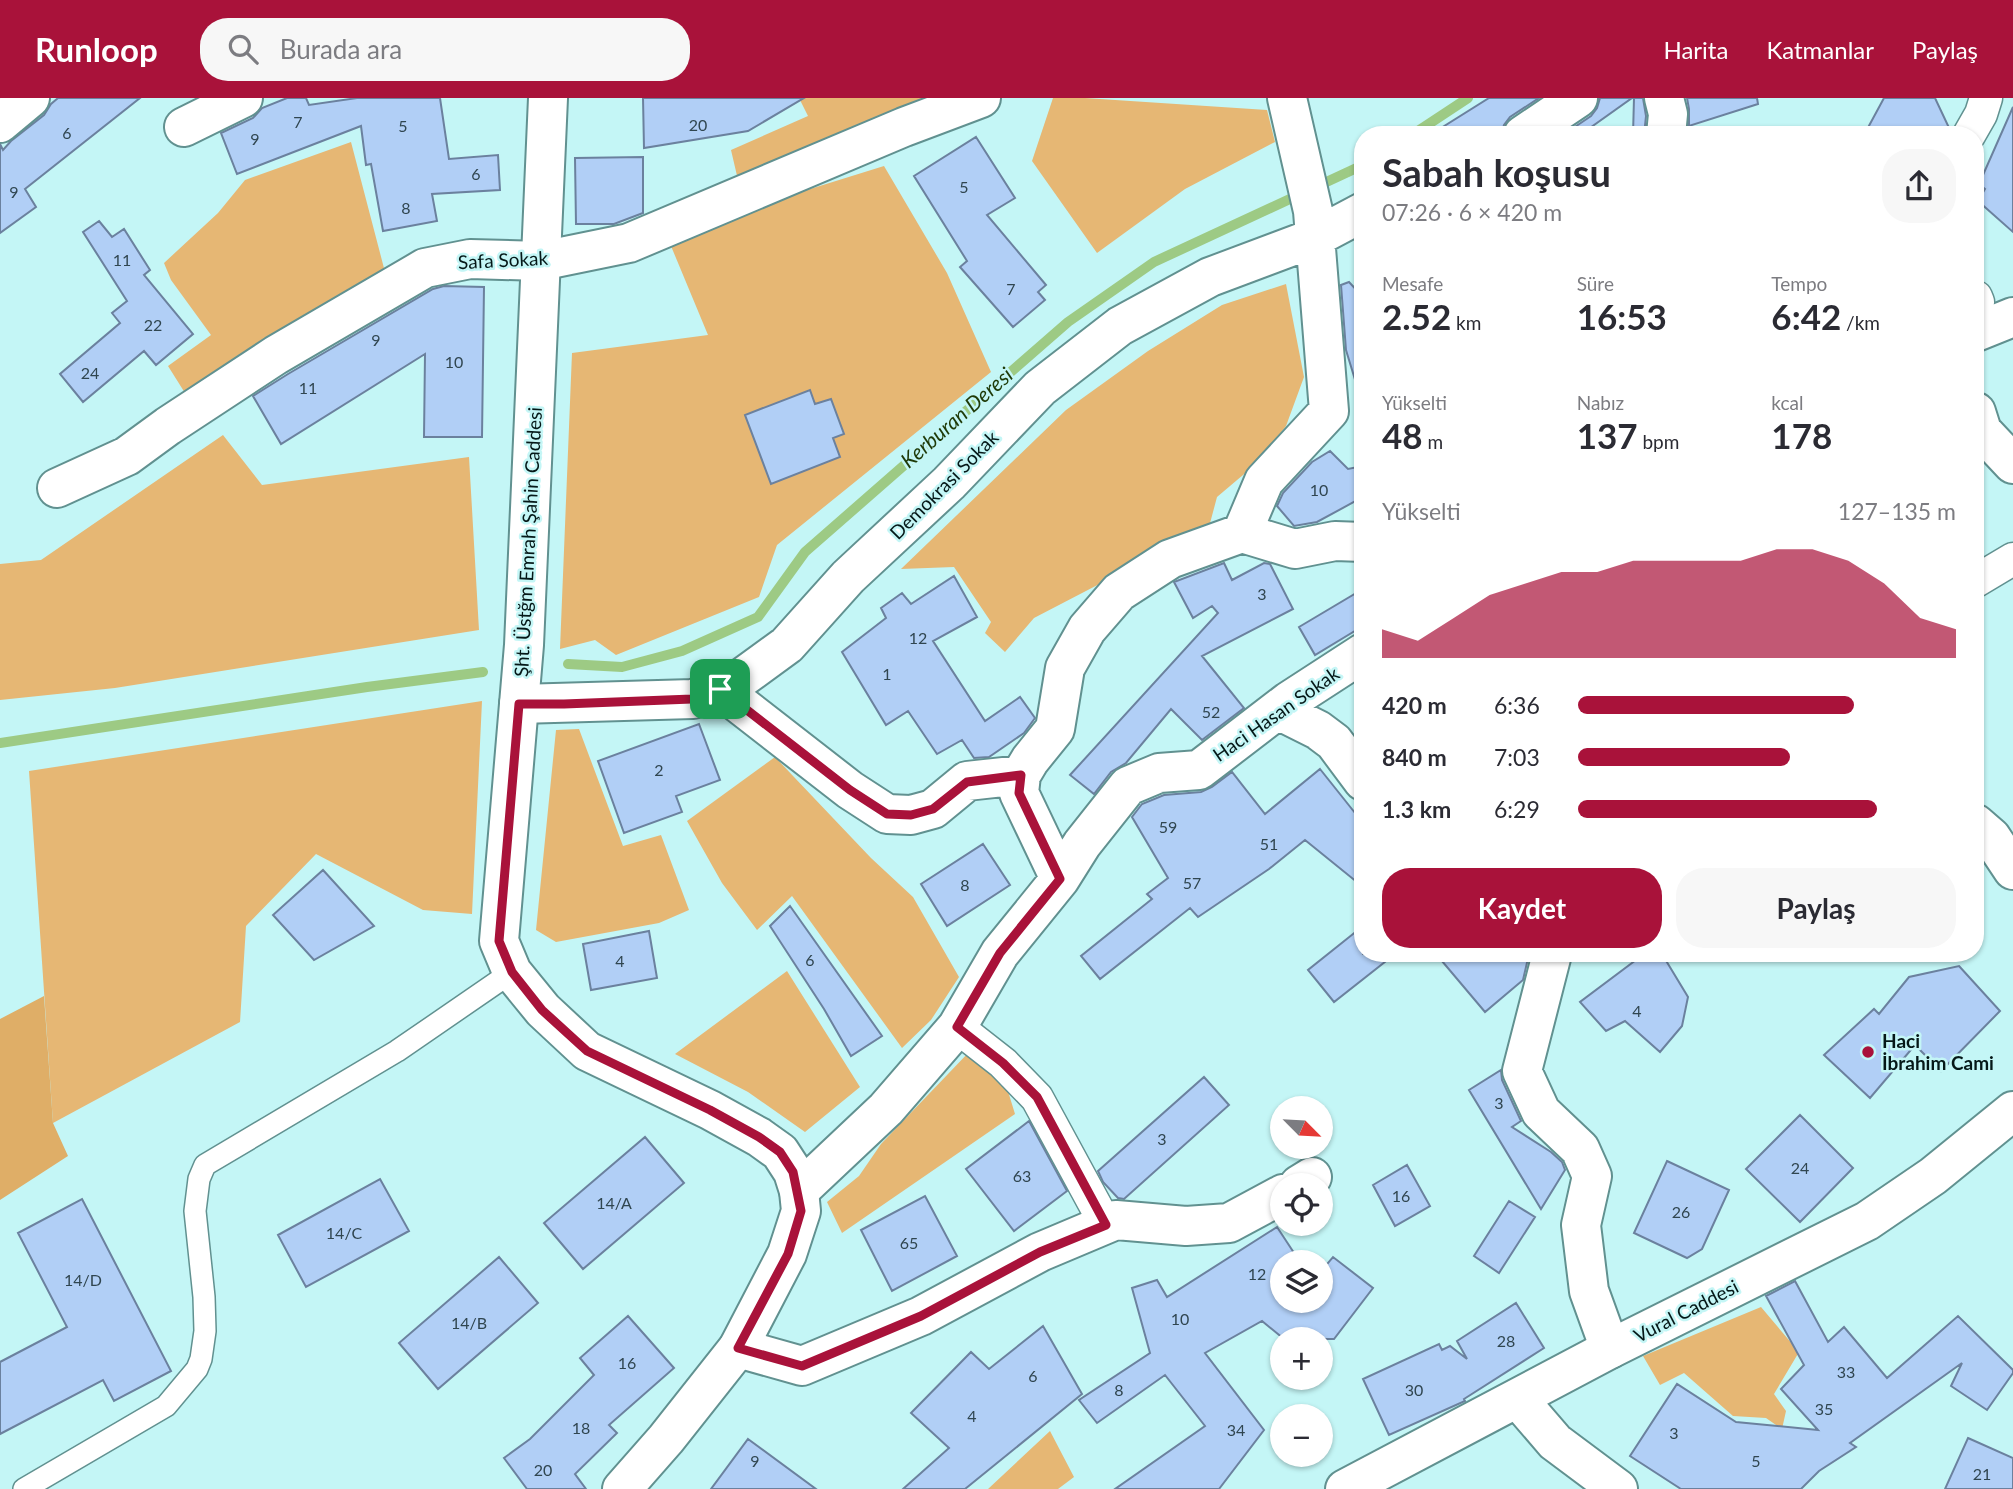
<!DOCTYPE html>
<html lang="tr">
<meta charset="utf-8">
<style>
body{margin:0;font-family:Lato,sans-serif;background:#f7f7f7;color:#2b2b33;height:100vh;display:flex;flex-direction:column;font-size:26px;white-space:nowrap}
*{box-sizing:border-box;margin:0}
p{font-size:23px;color:#7c7c81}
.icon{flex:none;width:38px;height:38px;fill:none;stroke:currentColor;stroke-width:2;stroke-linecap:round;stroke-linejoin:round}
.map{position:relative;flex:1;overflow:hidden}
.panel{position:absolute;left:1354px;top:28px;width:630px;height:836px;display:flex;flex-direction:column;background:#fff;border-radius:28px;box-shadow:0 2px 5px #0004}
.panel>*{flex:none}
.needle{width:46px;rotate:114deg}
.controls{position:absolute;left:1270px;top:998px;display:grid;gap:14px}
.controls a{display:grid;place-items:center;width:63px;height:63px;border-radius:50%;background:#fff;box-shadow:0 2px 5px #0004;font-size:35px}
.pin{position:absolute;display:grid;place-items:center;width:60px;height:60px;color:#fff;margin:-30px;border-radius:14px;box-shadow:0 4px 10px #0006}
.round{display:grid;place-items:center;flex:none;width:74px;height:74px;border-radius:28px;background:#f7f7f7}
.head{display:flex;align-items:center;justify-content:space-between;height:119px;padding:0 28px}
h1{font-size:38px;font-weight:700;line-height:52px}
.stats{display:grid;grid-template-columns:repeat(3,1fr);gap:10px;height:119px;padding:7px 28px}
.stats div{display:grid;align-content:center}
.stats b{font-size:35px;font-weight:700}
.stats small{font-size:19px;font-weight:400}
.stats p{font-size:19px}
.chart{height:196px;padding:14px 28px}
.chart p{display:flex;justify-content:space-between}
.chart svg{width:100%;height:126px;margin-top:7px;fill:#a9123a;opacity:.7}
.action{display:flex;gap:14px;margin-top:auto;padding:14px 28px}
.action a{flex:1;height:80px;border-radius:28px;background:#a9123a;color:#fff;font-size:28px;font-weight:700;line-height:80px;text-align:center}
.action a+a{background:#f7f7f7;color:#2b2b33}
ul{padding:0 28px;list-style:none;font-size:23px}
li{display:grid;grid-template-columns:112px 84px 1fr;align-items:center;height:52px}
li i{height:18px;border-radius:9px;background:#a9123a}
header{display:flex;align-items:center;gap:42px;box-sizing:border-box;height:98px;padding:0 35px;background:#a9123a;color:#fff}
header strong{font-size:33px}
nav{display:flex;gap:38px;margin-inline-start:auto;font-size:24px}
.search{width:490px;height:63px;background:#f7f7f7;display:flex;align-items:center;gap:18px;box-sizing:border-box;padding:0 24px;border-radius:28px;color:#7c7c81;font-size:26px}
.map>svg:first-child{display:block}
</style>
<header>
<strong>Runloop</strong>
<div class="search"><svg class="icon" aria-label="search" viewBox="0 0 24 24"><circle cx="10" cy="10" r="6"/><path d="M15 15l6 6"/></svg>Burada ara</div>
<nav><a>Harita</a><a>Katmanlar</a><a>Paylaş</a></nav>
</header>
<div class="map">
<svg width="2013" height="1391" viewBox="0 0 2013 1391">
<rect width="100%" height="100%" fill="#c4f6f6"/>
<!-- green -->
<path fill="#e6b774" d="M799 0H959L738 82 731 52 808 18Z
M1053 0H1085L1267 12 1275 44 1185 91 1097 155 1032 63Z
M351 44 385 174 185 295 168 268 211 237 171 182 164 165 218 115 245 82Z
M884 68 947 175 991 274 777 447 759 499 616 557 595 542 560 551 572 255 708 237 666 136Z
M1286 186 1304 279 1286 328 1256 366 1217 399 1209 429 1034 520 1005 554 985 535 991 524 954 469 901 471 1066 312 1148 253 1222 207Z
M223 337 262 387 469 359 479 532 115 590 0 602V466L41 462Z
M482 603 472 816 423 812 316 756 246 828 240 924 53 1025 29 673Z
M579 631 623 748 661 737 689 812 659 825 556 844 536 832 556 632Z
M775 659 871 760 913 799 959 879 931 922 902 950 792 798 757 832 722 785 687 723Z
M787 873 860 989 805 1034 748 994 675 956Z
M970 953 1007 990 1015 1016 842 1135 827 1104 859 1078 881 1046Z
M1761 1209 1799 1254 1774 1296 1786 1313 1782 1331 1766 1320 1733 1318 1684 1275 1660 1287 1643 1258Z
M1050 1333 1074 1379 1058 1391H988Z"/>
<!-- forest -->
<path fill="#dfae67" d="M44 898 53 1025 68 1058 0 1102V921Z"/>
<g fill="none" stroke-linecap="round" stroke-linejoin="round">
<!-- stream -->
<path stroke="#9dca84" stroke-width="10" d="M1412 37 1468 0
M568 566 622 569 682 553 758 519 805 454 1068 224 1154 164 1363 67
M0 645 367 589 483 574"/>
</g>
<!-- building -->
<path fill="#b1cff6" stroke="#6b819e" stroke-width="2" d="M58 0H140L25 91 36 109 0 135V46L3 52 11 43 44 17 51 6Z
M287 0H306L309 7 357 0H440L449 61 498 57 500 92 432 96 437 123 383 133 371 66 366 67 361 28 237 76 221 35 253 20 262 10Z
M643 0H804L748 33 644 50Z
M1489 0H1539L1510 19 1504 27 1501 37H1430Z
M1600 0H1632L1580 37H1563L1591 18 1597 10Z
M1634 0H1643L1646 18 1644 37H1633Z
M1687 0H1757L1758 6 1689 28V11Z
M1884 0H1935L1951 34V37H1864Z
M2013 9V134L1978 103 1985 91 1979 86Z
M976 39 1015 100 987 117 1046 187 1038 194 1045 202 1013 229 960 169 967 163 914 78Z
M643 59V115L614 126H576L575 60Z
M99 123 112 139 124 131 150 172 144 177 193 236 156 267 144 253 83 304 60 276 120 225 112 215 127 203 83 134Z
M1349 184 1363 199V284L1356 285 1346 252 1341 187Z
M444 188 484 189 482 339H424L425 256 281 346 253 298 288 276 433 191Z
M810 292 815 306 831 301 844 336 833 340 840 359 771 386 745 317Z
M1330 353 1348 371 1363 368V399L1317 424 1294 428 1277 408 1283 395 1312 364Z
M1224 465 1232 482 1264 465 1270 466 1293 511 1202 558 1244 610 1202 642 1171 611 1126 665 1111 674 1094 696 1070 677 1218 515 1212 508 1193 520 1174 484Z
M954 478 977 519 933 543 985 623 1020 599 1035 620 1024 635 989 659 974 660 962 642 937 656 908 613 886 627 842 554 886 520 881 510 902 495 911 506Z
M1363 491V528L1315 557 1299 529Z
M699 626 720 682 676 698 682 714 624 735 598 663Z
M1320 671 1363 725V789L1305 742 1269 771 1198 819 1190 810 1100 881 1081 858 1152 801 1147 796 1168 780 1132 719 1142 706 1164 697 1201 694 1212 689 1232 674 1265 716Z
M983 746 1010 787 947 828 921 786Z
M323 772 374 828 314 862 273 817Z
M790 808 882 938 851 958 824 911 770 828Z
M1363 828V856H1395L1334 904 1308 872Z
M649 833 657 880 591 892 583 846Z
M1436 856H1529L1523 882 1485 914Z
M1644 856H1662L1688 899 1682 928 1660 954 1625 923 1606 933 1580 904Z
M1959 868 2000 913 1941 973 1915 947 1870 1000 1824 957 1874 911 1879 916 1909 879Z
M1501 972 1502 982 1521 1023 1512 1029 1551 1054 1562 1064 1565 1072 1541 1111 1469 992Z
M1204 979 1229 1007 1124 1101 1118 1100 1103 1084 1098 1073Z
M1800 1017 1853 1070 1800 1124 1746 1071Z
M1029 1023 1067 1093 1014 1133 966 1071Z
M645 1039 684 1085 583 1171 544 1125Z
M1667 1063 1729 1092 1702 1151 1687 1160 1634 1135Z
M1407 1067 1430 1108 1395 1128 1373 1087Z
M380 1081 409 1133 306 1189 278 1137Z
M925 1098 957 1158 892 1193 861 1132Z
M82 1101 171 1273 114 1303 103 1282 0 1336V1264L67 1229 18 1135Z
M1509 1103 1535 1119 1499 1175 1474 1158Z
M1277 1129 1300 1164H1283V1202H1321V1173L1333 1159 1373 1190 1334 1241H1284L1262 1223 1205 1255 1264 1332 1219 1391H1115L1205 1328 1165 1277 1097 1325 1079 1302 1150 1255 1132 1190 1157 1182 1167 1199Z
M499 1159 538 1205 438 1291 399 1245Z
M1795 1183 1828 1244 1844 1229 1887 1280 1958 1218 2013 1272V1275L1987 1312 1951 1288 1962 1265 1850 1345 1856 1349 1819 1373 1801 1391H1681L1630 1358 1677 1286 1736 1324 1818 1332 1781 1291 1804 1267 1766 1198Z
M1516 1205 1544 1250 1464 1301 1465 1303 1389 1337 1363 1281 1439 1246 1442 1252 1450 1248 1467 1261 1457 1243Z
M628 1218 674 1270 609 1327 617 1335 575 1376 586 1391H527L504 1360 530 1341 594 1277 580 1260Z
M1043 1228 1082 1296 965 1391H903L949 1350 911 1315 971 1254 989 1271Z
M1968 1340 2013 1360V1391H1945Z
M748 1341 816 1391H711Z"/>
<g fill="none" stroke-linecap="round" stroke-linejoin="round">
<defs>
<path id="service" d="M24 1391 166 1308 197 1271 201 1261 205 1233 204 1199 195 1113 199 1081 205 1067 397 953 512 874"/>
<path id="pedestrian" d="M1969 37 1981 16 1986 0
M1976 199 1978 204 1976 210
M1976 483 2013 461
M957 929 1003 965 1037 1000 1106 1127"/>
<path id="minor" d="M1664 0 1668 16 1666 37
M0 25 30 0
M184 29 243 0
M1523 37 1578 0
M1976 234 2013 219
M1976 314 1982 333 2013 366
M57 390 127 358 168 328 276 257 425 170 470 161 541 163 629 145 904 29 981 0
M1242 435 1264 383 1329 313 1313 113 1287 0
M720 591 850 692 887 716 911 717 933 711 967 683 1021 677
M519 606 693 601 732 587 787 547 848 479 949 385 1040 290 1120 228 1210 179 1314 140 1363 114
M1278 612 1318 632 1334 644 1363 683
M1976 726 1991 739 2013 772
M1060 781 1019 695 1021 677 1030 662 1055 631 1065 570 1087 531 1119 494 1170 461 1242 435 1295 451 1335 443 1363 444
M1552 856 1522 973 1541 1014 1580 1051 1592 1078 1581 1127 1589 1193 1610 1251
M1299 1087 1312 1079
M799 1093 886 1011 957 929 1000 855 1060 781 1082 746 1128 688 1159 675 1199 672 1289 603 1363 555
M738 1250 802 1268 921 1218 1040 1154 1116 1122 1186 1128 1229 1125 1283 1096
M1518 1301 1555 1344 1618 1391"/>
<path id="tertiary" d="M548 0 524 547 499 843 512 874 543 912 587 953 710 1012 759 1039 780 1054 793 1074 799 1093 801 1113 787 1156 738 1250 666 1341 622 1391
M1345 1391 1610 1251 1867 1123 1933 1078 2013 1013"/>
</defs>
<!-- service casing -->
<use href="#service" stroke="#619190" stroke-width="24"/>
<!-- pedestrian casing -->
<use href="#pedestrian" stroke="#619190" stroke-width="35"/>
<!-- minor casing -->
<use href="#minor" stroke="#619190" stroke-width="42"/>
<!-- tertiary casing -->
<use href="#tertiary" stroke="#619190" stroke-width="42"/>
<!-- service -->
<use href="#service" stroke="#fff" stroke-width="21"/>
<!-- pedestrian -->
<use href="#pedestrian" stroke="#fff" stroke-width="32"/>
<!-- minor -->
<use href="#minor" stroke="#fff" stroke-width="38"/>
<!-- tertiary -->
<use href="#tertiary" stroke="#fff" stroke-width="38"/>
</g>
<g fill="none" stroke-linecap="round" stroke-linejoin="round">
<defs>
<path id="route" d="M720 591 850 692 887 716 911 717 933 711 967 684 1021 677 1019 695 1060 781 1000 855 957 929 1003 965 1037 999 1106 1127 1040 1154 921 1218 802 1268 738 1250 788 1156 801 1113 793 1074 780 1054 759 1039 710 1012 587 953 542 912 512 874 499 843 519 606H564L692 601Z"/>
</defs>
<!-- route casing -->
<use href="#route" stroke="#fff" stroke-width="14"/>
<!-- route -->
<use href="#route" stroke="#a9123a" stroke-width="9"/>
</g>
<!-- markers -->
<circle fill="#a9123a" stroke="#c4f6f6" stroke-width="2.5" cx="1868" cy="954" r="7"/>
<g text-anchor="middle" stroke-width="5" stroke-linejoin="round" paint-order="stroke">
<!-- number labels -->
<g font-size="16" fill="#304650">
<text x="298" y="30">7</text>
<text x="698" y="33">20</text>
<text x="403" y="34">5</text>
<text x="67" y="41">6</text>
<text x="255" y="47">9</text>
<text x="476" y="82">6</text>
<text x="964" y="95">5</text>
<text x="14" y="100">9</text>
<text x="406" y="116">8</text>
<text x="122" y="168">11</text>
<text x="1011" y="197">7</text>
<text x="153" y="233">22</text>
<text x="376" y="248">9</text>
<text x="454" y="270">10</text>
<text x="90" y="281">24</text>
<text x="308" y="296">11</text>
<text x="1319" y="398">10</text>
<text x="1262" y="502">3</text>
<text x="918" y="546">12</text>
<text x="887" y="582">1</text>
<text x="1211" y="620">52</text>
<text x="659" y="678">2</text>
<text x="1168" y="735">59</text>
<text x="1269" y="752">51</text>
<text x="1192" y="791">57</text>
<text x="965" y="793">8</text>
<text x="810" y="868">6</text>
<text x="620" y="869">4</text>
<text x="1637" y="919">4</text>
<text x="1499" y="1011">3</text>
<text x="1162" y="1047">3</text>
<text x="1800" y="1076">24</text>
<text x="1022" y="1084">63</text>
<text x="1401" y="1104">16</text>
<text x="614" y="1111">14/A</text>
<text x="1681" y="1120">26</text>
<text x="344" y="1141">14/C</text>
<text x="909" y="1151">65</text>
<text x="1257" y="1182">12</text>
<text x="83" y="1188">14/D</text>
<text x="1180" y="1227">10</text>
<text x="469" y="1231">14/B</text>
<text x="1506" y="1249">28</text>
<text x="627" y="1271">16</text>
<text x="1846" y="1280">33</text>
<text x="1033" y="1284">6</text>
<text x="1119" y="1298">8</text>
<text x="1414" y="1298">30</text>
<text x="1824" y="1317">35</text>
<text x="972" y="1324">4</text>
<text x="581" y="1336">18</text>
<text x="1236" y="1338">34</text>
<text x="1674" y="1341">3</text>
<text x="755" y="1369">9</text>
<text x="1756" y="1369">5</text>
<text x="543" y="1378">20</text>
<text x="1982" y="1382">21</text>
</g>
<!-- street labels -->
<g font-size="19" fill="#051818" stroke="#c4f6f6">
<text transform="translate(503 162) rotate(-3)" y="7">Safa Sokak</text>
<text transform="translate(944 387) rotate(-45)" y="7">Demokrasi Sokak</text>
<text transform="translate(528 444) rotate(-87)" y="7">Şht. Üstğm Emrah Şahin Caddesi</text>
<text transform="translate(1276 616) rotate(-35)" y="7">Haci Hasan Sokak</text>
<text transform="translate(1686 1213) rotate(-27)" y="7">Vural Caddesi</text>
</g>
<!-- poi labels -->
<g font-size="19" font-weight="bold" fill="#051818" stroke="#c4f6f6" text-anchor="start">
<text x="1882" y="950">Haci<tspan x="1882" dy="22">İbrahim Cami</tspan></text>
</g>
<!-- water labels -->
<g font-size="21" font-style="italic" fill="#1e3a08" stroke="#c4f6f6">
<text transform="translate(957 320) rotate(-41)" y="7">Kerburan Deresi</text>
</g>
</g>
</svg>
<div class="controls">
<a><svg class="needle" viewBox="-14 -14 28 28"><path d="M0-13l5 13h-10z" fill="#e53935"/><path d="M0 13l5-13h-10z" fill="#7c7c81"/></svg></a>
<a><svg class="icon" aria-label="locate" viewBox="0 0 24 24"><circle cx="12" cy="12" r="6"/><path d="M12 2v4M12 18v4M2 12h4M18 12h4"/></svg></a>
<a><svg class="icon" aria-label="layers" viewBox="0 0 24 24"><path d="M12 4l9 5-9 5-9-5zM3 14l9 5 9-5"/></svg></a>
<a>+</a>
<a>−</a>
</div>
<div class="pin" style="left:720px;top:591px;background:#1e9e55"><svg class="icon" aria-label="arrive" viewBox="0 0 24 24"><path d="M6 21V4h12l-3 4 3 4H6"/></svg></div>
<section class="panel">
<div class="head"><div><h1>Sabah koşusu</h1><p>07:26 · 6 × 420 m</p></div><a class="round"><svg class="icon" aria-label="share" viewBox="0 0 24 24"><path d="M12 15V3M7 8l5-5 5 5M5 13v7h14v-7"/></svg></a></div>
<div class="stats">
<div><p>Mesafe</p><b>2.52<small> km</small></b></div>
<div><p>Süre</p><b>16:53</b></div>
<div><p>Tempo</p><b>6:42<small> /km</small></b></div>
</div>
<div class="stats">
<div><p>Yükselti</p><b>48<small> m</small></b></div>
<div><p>Nabız</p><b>137<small> bpm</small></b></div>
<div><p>kcal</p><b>178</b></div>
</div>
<div class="chart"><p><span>Yükselti</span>127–135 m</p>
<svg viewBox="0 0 160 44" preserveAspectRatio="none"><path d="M0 44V34L10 38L20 30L30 22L40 18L50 14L60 14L70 10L80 10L90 10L100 10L110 6L120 6L130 10L140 18L150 30L160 34V44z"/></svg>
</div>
<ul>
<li><b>420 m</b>6:36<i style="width:73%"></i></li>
<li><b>840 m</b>7:03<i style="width:56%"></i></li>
<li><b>1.3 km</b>6:29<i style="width:79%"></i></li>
</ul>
<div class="action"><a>Kaydet</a><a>Paylaş</a></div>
</section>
</div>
